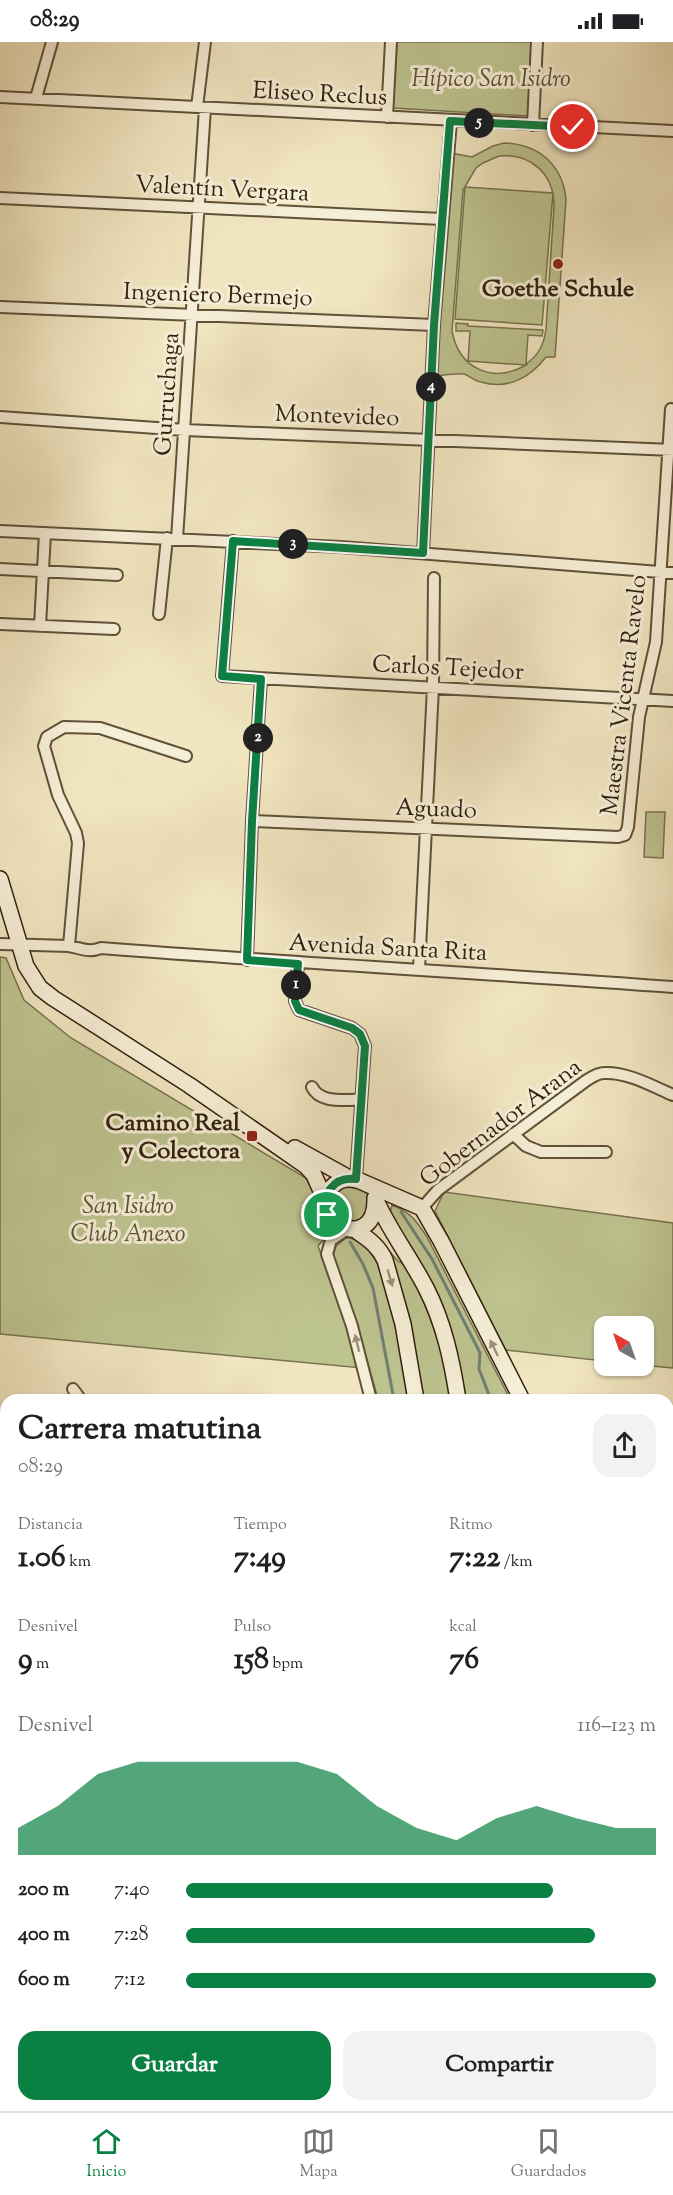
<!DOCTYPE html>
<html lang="es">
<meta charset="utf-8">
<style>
body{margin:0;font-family:"Sorts Mill Goudy",serif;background:#f2f2f2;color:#202124;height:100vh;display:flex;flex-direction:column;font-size:22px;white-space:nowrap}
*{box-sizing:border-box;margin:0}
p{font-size:20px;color:#757577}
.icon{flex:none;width:33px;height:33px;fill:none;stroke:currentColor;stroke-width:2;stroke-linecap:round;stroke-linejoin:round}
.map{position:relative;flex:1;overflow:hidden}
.drawer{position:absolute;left:0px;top:1352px;width:674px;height:718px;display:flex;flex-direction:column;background:#fff;border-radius:18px 18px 0 0;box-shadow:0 2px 4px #0004}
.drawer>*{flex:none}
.needle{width:39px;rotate:320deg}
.buttons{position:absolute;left:594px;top:1274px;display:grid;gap:12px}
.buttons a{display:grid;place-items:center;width:60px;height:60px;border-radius:12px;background:#fff;box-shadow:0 2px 4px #0004;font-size:30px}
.pin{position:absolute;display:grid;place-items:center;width:51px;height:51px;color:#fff;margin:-26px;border:3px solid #fff;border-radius:50%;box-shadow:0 2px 6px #0007}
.km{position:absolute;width:30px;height:30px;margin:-15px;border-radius:50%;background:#222;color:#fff;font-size:16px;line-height:30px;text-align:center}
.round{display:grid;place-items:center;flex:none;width:63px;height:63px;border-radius:18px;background:#f2f2f2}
.headline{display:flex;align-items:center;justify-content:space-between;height:102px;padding:0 18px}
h1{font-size:33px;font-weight:700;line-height:45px}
.stats{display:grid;grid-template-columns:repeat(3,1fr);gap:9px;height:102px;padding:6px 18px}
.stats div{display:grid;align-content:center}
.stats b{font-size:30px;font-weight:700}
.stats small{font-size:16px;font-weight:400}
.stats p{font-size:16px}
.chart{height:168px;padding:12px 18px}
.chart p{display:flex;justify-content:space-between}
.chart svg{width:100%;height:108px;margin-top:6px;fill:#0b8043;opacity:.7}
.action{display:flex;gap:12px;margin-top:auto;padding:12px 18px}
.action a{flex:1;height:69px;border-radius:18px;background:#0b8043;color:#fff;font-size:24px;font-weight:700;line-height:69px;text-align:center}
.action a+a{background:#f2f2f2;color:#202124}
ul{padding:0 18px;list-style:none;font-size:20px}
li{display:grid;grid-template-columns:96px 72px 1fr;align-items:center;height:45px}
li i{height:15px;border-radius:8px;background:#0b8043}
.status{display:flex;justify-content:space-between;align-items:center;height:42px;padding:0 30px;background:#fff;direction:ltr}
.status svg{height:16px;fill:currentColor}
.tabs{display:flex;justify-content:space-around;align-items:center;height:84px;border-top:2px solid #e0e0e0;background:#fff;font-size:16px;color:#757577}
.tabs a{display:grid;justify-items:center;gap:3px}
.tabs .selected{color:#0b8043}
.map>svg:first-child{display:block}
</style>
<div class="status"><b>08:29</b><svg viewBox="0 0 49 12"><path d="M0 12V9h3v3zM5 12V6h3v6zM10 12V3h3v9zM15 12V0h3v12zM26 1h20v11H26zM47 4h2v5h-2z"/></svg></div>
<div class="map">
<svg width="673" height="2069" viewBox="0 0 673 2069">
<rect width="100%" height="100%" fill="#f1e6c1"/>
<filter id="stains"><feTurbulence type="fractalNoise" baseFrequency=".00333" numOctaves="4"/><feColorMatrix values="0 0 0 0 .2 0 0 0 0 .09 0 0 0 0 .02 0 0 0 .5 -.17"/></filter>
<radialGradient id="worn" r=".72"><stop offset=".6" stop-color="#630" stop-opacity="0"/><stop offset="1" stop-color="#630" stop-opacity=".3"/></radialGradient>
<!-- green -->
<path fill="#bec490" stroke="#77724e" stroke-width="1.5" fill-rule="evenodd" d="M397 0H531L528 74 393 66Z
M504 101C539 102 563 123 566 158L555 315H546C530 336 507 348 481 340 475 339 470 334 464 332 456 331 444 333 436 334L451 111 472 115 493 104ZM499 114C531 111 554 132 554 164L546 287C544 302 539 313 526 322L528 293 542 294 543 288 468 284V282L456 281V289H470L468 319 526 323C493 342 459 327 452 289L463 148 476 126 483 121Z
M465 145 553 151 542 283 455 277Z
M646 770H665L663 816 644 815Z
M0 915 6 916 24 958 71 996 306 1136 316 1156 318 1177 329 1191 318 1204 362 1326 0 1292Z
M332 1162a19 19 0 1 1 38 0a19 19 0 1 1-38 0Z
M444 1150 673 1181V1326L642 1323 644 1284H604V1319L505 1308 435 1169Z
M392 1163C411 1171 416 1178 427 1195L510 1357H462L457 1326 390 1171Z
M346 1196C390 1195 407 1325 413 1357H378L355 1276 333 1213 336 1204Z
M382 1201 399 1220 404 1221C429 1264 444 1308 451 1357H422Z
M0 1664H6V1924L0 1928Z
M673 1673V1768L668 1759V1679Z
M668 1802 673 1811V1883L668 1879Z
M673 2005V2069L651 2064H668V2008Z"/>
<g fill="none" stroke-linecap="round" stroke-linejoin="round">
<!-- stream -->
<path stroke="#707f72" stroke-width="3" d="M401 1170 432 1217 476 1303 480 1311 479 1327 491 1358
M350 1200 363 1222 373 1246 394 1358
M668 1450 673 1448"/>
<!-- canal -->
<path stroke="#9bbfb6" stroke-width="10" d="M668 1861 673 1867"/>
<defs>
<path id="street" d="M0 55 673 89
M36 56 52 0
M197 65 205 0
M387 75 391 0
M533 83 537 0
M0 156 442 177
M0 265 434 283
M0 375 185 388 673 408
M0 489 341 505 673 531
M177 497 205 66
M233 499 222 634 673 659
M423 511 434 283 451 79
M0 527 117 533
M159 572 167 496
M0 582 114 587
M40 584 45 491
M252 779 618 795 625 793 628 785 639 675 656 600 671 367
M0 902 69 904C80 906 89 911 101 906 291 921 482 931 673 945
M69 904 78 801 76 791 58 753 44 704 47 695 64 685 100 686 186 714
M247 918 252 779 261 637
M298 922 295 959 299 968 352 986 360 992 365 1004 356 1137
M419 927 433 645 434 536
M312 1045C320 1062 345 1057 361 1058
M513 1092 526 1104 541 1110H606
M422 1166 438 1148 587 1038C592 1035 598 1031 604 1031 628 1030 652 1044 673 1053
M346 1188 331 1198 327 1212 352 1284 371 1358
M73 1347 81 1358
M0 1527 6 1525
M668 1902 673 1907"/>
<path id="secondary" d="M0 837 26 924 40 946 53 956 189 1043 306 1124 314 1133 325 1158
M295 1106 351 1137
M375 1156C389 1188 410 1215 426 1246 444 1281 452 1319 458 1358
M375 1157C376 1216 295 1175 334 1143 341 1136 351 1136 360 1139L422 1166 441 1199 522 1358
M358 1190C370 1198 379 1205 385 1218L403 1282 416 1358
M668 1431 673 1430
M668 1777 673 1786
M668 1887 673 1892
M0 1944 6 1939
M88 2069 95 2064"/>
<path id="highway" d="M668 1503 673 1501
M668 1550 673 1546
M668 1587 673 1583
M668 1668 673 1662
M0 1983 6 1980
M0 2018 6 2014
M0 2053 6 2049"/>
</defs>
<!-- street casing -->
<use href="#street" stroke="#605139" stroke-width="14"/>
<!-- secondary casing -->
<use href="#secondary" stroke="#301f0c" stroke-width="18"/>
<!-- highway casing -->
<use href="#highway" stroke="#301f0c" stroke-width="22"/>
<!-- street -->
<use href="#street" stroke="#f6efd7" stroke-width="10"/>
<!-- secondary -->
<use href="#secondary" stroke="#f6efd7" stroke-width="15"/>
<!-- highway -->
<use href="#highway" stroke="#e8c380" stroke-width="20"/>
</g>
<!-- one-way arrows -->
<defs><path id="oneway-solid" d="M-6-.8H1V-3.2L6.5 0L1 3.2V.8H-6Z" transform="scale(1.5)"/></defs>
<g fill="#9d917c">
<use href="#oneway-solid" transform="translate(390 1236) rotate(74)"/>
<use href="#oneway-solid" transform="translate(357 1301) rotate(-104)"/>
<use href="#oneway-solid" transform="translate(494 1306) rotate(-116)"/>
</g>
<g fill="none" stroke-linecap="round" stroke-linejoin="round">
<defs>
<path id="route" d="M327 1173C321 1153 333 1134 356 1137L365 1004 360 992 352 986 299 968 295 959 298 922 247 918 252 779 261 637 222 634 233 499 423 511 434 283 450 79 573 85"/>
</defs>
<!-- route casing -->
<use href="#route" stroke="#fff" stroke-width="12"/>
<!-- route -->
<use href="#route" stroke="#0b8043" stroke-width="8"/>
</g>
<!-- markers -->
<g fill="#8f2418" stroke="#f6efd7" stroke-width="2">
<circle cx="558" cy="222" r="6"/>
<rect x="246" y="1088" width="12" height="12" rx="3"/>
</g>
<g text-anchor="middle" stroke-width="6" stroke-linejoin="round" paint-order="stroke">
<!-- park labels -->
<g font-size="24" font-style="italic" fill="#5b5134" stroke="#f6efd7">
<text x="491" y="44">Hípico San Isidro</text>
<text x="128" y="1171">San Isidro<tspan x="128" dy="28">Club Anexo</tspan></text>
</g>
<!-- street labels -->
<g font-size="24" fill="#301f0c" stroke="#f6efd7">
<text transform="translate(320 51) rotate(3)" y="8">Eliseo Reclus</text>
<text transform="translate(222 146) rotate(3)" y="8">Valentín Vergara</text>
<text transform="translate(218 252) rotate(2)" y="8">Ingeniero Bermejo</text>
<text transform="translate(166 352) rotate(-86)" y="8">Gurruchaga</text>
<text transform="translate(337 373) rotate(2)" y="8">Montevideo</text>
<text transform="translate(448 625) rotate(3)" y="8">Carlos Tejedor</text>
<text transform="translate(623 653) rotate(-83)" y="8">Maestra Vicenta Ravelo</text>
<text transform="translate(436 766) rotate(2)" y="8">Aguado</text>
<text transform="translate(388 905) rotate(3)" y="8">Avenida Santa Rita</text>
<text transform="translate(500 1080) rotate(-37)" y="8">Gobernador Arana</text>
</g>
<!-- poi labels -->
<g font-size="24" font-weight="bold" fill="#301f0c" stroke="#f6efd7">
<text x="558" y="254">Goethe Schule</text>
<text x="240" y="1088" text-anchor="end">Camino Real<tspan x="240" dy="28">y Colectora</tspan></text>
</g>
</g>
<rect width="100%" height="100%" filter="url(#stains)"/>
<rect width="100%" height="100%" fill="url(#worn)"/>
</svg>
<div class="buttons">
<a><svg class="needle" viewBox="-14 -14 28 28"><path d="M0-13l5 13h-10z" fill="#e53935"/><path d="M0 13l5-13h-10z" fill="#757577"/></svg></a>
</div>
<div class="pin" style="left:327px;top:1173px;background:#1e9e55"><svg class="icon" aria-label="arrive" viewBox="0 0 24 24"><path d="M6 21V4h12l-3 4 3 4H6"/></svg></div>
<div class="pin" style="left:573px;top:85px;background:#d93025"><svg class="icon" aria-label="check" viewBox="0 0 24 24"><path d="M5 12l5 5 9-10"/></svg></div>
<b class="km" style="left:296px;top:943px">1</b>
<b class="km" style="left:258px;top:696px">2</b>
<b class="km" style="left:293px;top:502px">3</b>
<b class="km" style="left:431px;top:345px">4</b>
<b class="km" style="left:479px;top:81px">5</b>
<section class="drawer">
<div class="headline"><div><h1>Carrera matutina</h1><p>08:29</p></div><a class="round"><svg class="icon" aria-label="share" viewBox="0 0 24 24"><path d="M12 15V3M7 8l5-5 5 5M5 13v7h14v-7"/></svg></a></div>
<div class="stats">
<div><p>Distancia</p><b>1.06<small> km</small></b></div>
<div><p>Tiempo</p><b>7:49</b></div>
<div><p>Ritmo</p><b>7:22<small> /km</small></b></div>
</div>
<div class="stats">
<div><p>Desnivel</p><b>9<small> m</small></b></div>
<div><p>Pulso</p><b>158<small> bpm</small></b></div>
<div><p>kcal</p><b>76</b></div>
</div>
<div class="chart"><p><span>Desnivel</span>116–123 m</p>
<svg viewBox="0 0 160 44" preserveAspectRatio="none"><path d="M0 44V33L10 24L20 11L30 6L40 6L50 6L60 6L70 6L80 11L90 24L100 33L110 38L120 29L130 24L140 29L150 33L160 33V44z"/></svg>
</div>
<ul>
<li><b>200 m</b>7:40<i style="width:78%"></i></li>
<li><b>400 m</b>7:28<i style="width:87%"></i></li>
<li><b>600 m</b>7:12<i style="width:100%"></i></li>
</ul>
<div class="action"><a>Guardar</a><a>Compartir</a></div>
</section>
</div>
<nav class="tabs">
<a class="selected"><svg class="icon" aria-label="home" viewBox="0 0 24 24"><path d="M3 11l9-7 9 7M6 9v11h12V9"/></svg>Inicio</a>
<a><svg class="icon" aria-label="map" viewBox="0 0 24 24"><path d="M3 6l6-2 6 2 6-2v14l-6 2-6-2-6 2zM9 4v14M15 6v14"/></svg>Mapa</a>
<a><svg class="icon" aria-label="saved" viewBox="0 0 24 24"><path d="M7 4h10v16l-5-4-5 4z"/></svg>Guardados</a>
</nav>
